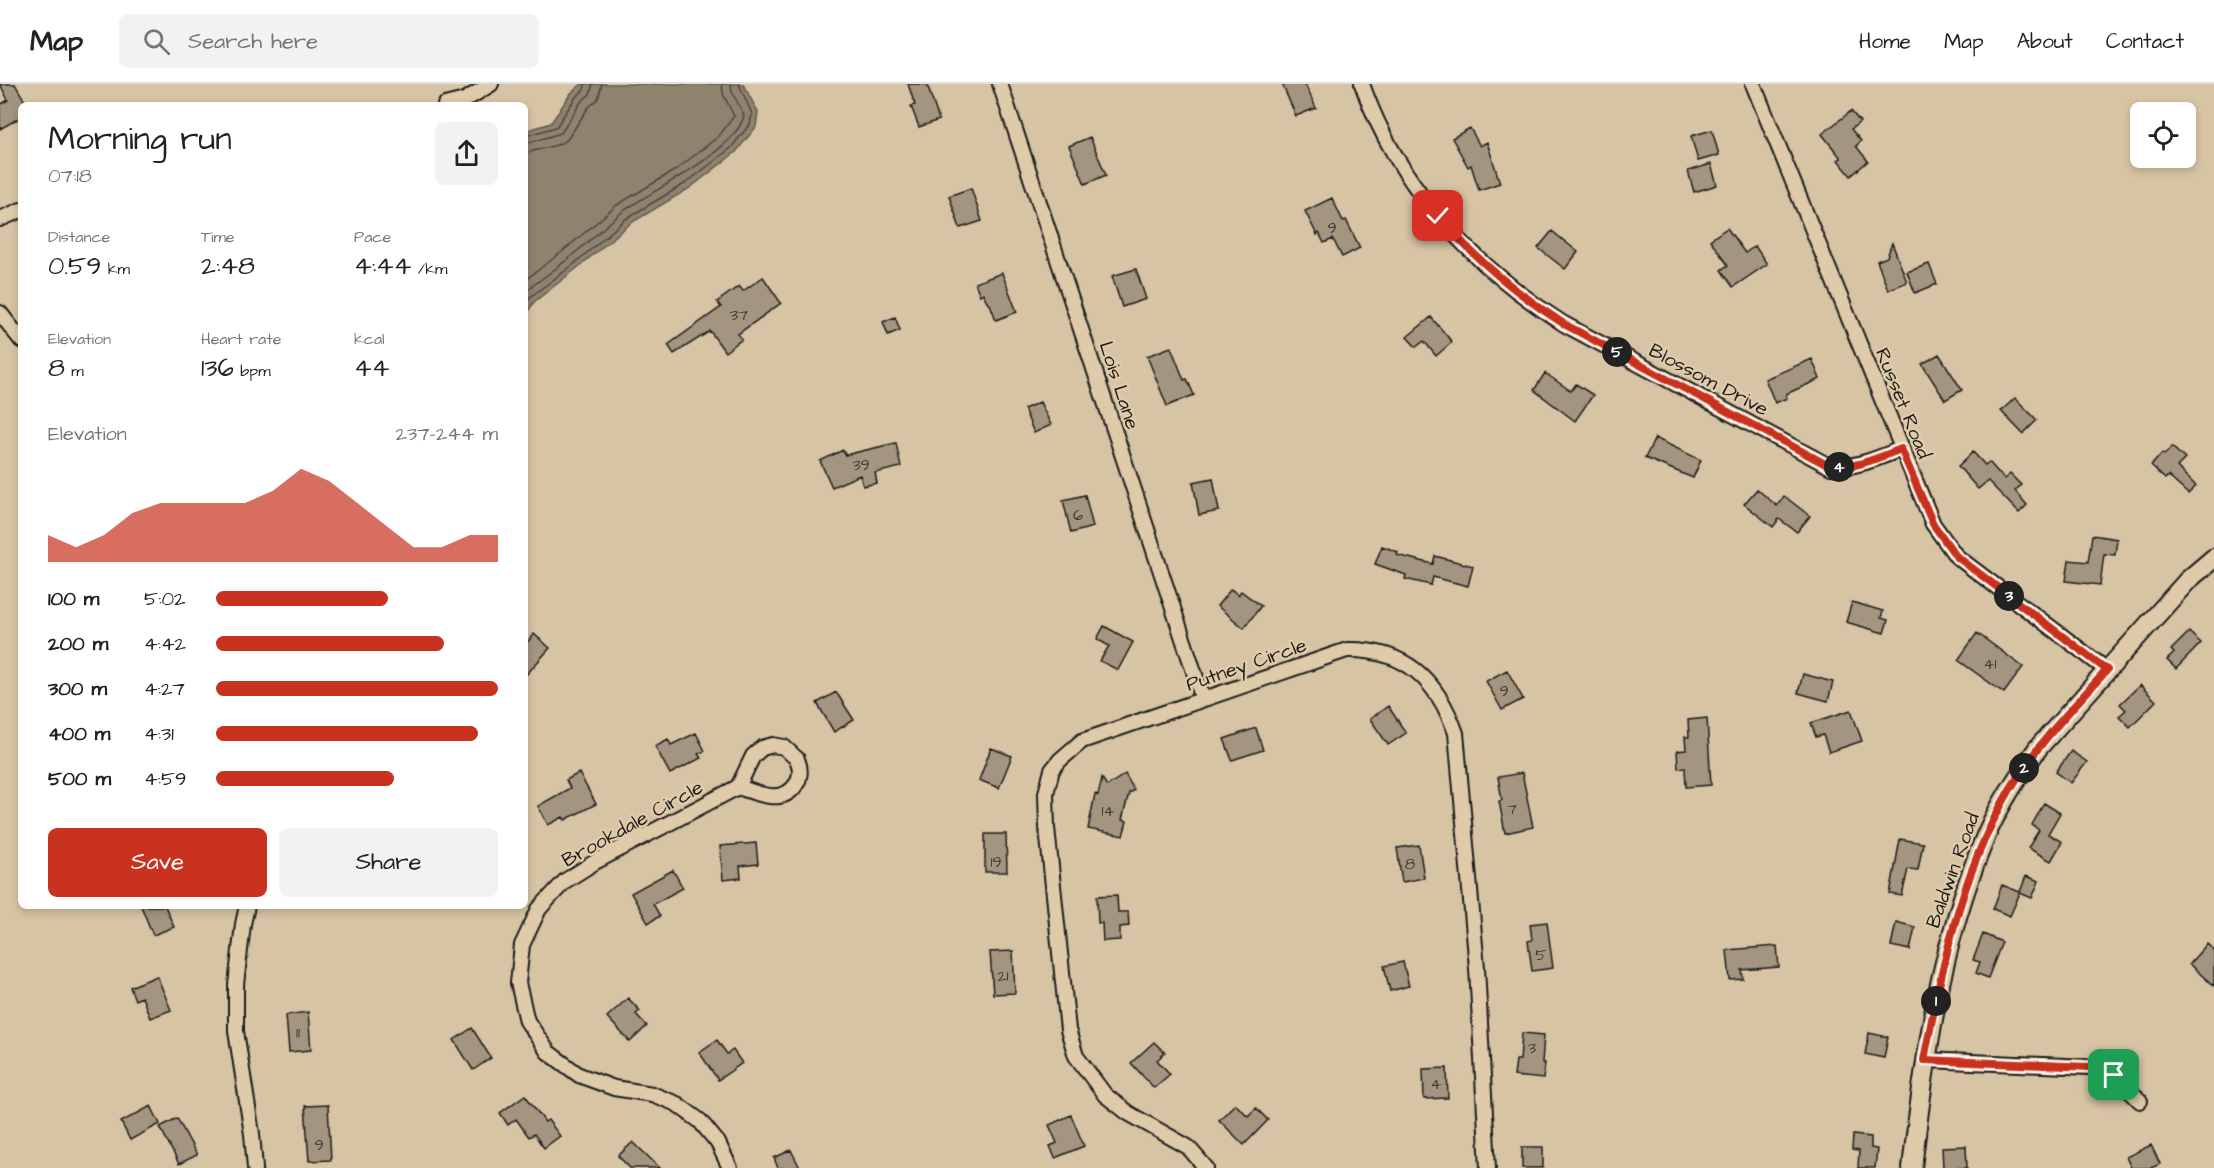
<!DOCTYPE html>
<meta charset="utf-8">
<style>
body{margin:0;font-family:"Architects Daughter",sans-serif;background:#f2f2f2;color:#222;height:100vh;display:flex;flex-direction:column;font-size:22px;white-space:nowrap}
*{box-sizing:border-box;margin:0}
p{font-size:20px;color:#767676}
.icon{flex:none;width:33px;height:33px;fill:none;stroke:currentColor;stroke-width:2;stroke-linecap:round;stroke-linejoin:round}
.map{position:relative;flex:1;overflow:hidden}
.side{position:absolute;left:18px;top:18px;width:510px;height:807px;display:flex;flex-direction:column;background:#fff;border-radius:9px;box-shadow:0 3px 9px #0003}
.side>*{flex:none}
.tools{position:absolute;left:2130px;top:18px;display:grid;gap:12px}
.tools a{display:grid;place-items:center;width:66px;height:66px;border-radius:9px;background:#fff;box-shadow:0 3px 9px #0003;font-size:30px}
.pin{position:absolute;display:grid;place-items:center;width:51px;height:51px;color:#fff;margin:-26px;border-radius:12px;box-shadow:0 3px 9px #0006}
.km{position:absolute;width:30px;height:30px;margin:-15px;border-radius:50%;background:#222;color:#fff;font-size:16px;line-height:30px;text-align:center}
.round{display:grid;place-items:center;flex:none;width:63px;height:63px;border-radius:9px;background:#f2f2f2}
.overview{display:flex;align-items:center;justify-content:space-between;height:102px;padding:0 30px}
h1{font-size:33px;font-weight:600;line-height:45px}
.figures{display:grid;grid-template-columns:repeat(3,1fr);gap:9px;height:102px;padding:6px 30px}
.figures div{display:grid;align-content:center}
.figures b{font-size:26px;font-weight:600}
.figures small{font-size:16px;font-weight:400}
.figures p{font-size:16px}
.chart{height:168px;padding:12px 30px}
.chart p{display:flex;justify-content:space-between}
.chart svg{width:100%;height:108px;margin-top:6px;fill:#c8321e;opacity:.7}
.cta{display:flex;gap:12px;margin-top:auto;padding:12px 30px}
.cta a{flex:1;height:69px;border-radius:9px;background:#c8321e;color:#fff;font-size:24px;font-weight:600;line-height:69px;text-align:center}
.cta a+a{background:#f2f2f2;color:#222}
ul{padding:0 30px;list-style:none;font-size:20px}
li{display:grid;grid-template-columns:96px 72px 1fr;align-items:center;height:45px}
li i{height:15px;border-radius:8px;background:#c8321e}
header{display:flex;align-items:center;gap:36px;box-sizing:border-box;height:84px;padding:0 30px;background:#fff;border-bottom:2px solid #e0e0e0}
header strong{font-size:28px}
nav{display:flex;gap:33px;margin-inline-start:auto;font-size:21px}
.search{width:420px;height:54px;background:#f2f2f2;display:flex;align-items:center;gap:15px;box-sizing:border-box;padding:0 21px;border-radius:9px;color:#767676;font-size:22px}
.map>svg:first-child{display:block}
</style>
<header>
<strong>Map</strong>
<div class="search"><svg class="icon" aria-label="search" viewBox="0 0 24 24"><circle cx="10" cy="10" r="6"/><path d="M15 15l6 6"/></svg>Search here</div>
<nav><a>Home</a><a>Map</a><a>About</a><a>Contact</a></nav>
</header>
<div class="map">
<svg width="2214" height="1084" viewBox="0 0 2214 1084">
<rect width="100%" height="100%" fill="#d7c4a4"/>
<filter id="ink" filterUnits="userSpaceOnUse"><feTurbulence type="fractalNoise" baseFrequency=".0167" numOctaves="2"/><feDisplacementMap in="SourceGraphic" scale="12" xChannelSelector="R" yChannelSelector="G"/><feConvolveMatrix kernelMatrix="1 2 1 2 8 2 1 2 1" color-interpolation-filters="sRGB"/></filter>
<g filter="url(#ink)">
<!-- water -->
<path fill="#8f8370" stroke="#615a4e" stroke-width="1.5" d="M582 0H743L758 28 756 43 736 68 690 104 631 139 576 185 534 218 525 232V47L551 39 571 9Z"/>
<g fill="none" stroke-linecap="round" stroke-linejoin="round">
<!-- shore -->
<path stroke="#4a453e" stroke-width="1.5" d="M525 52 556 43 576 13 584 6 585 0
M525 60 561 49 581 18 590 10 593 0
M525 69 557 61 567 56 588 24 598 15 602 0
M525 196 562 168 617 121 677 85 719 52 734 32 723 10 722 0
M525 208C539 196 555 186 569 174 586 160 603 144 621 129 649 107 736 69 744 31L732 8 731 0
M525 221 530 213 573 181 627 134 686 99 731 64 750 40 752 30 739 0"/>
</g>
<!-- building -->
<path fill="#a3957f" stroke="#1c1c1c" stroke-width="1.5" d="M0 0H15L27 21H21V33L0 45V21L8 16Z
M908 0H927L939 36 919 43 911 22 915 21Z
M1282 0H1305L1316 24 1296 32Z
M1851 27 1860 38 1851 45 1861 57 1856 62 1868 77 1851 92 1838 76 1841 74 1822 50Z
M1470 44 1480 62 1487 58 1500 99 1479 106 1471 81 1468 83 1452 54Z
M1712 46 1719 71 1698 77 1691 52Z
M1090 53 1106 91 1085 100 1069 62Z
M1711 80 1717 101 1694 108 1688 87Z
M971 104 982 137 960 144 949 112Z
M1332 114 1343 137 1346 136 1360 164 1342 173 1333 155 1324 159 1319 149 1317 151 1305 127Z
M1727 144 1745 169 1755 162 1767 180 1733 203 1721 186 1728 181 1710 156Z
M1552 147 1578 168 1565 185 1538 164Z
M1892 159 1907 198 1888 206 1877 177 1887 173Z
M1929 180 1937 200 1915 209 1907 188Z
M1136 185 1146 215 1122 223 1112 192Z
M1002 189 1017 228 996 236 990 220H988L983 209 980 211 975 199Z
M763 193 781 219 738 250 742 255 725 268 710 247 674 270 668 261 721 223 717 218 739 202 743 207Z
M895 233 900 246 888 251 883 238Z
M1431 233 1452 258 1436 272 1424 257 1416 263 1407 253Z
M1171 263 1184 296 1187 295 1194 311 1167 322 1147 272Z
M1939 270 1962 306 1945 316 1922 280Z
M1812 275 1820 295 1786 310 1787 314 1775 319 1765 295Z
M1545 289 1571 307 1576 300 1593 311 1575 337 1534 306Z
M2015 314 2037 336 2023 350 2001 327Z
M1040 318 1051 341 1034 349 1024 325Z
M1655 354 1701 376 1693 394 1645 374Z
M896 359 901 383 875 389 877 399 863 402 860 391 832 403 820 377 843 366 845 371Z
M2172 363 2185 375 2177 383 2196 402 2188 410 2168 392 2165 395 2151 382 2162 369 2164 371Z
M1973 368 1985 381 1989 378 2004 395 2010 390 2021 401 2015 407 2027 421 2019 429 1988 397 1978 405 1958 382Z
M1213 394 1219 427 1199 431 1193 398Z
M1757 405 1777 422 1784 412 1810 432 1797 448 1779 435 1773 443 1744 420Z
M1085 411 1093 443 1071 449 1063 416Z
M2092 451 2117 455 2115 471 2104 470 2100 501 2066 497 2069 476 2088 478Z
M1382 462 1398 468 1397 471 1433 480 1435 472 1473 482 1468 502 1433 493 1431 501 1405 495 1406 491 1375 480Z
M1231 505 1238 511 1241 507 1261 522 1244 544 1217 522Z
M1852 518 1883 527 1881 534 1888 536 1884 549 1846 538Z
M1104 542 1133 558 1118 586 1100 577 1109 562 1097 555Z
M2189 548 2201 559 2176 585 2167 576 2174 569 2171 566Z
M1977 549 2023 583 2004 609 1958 576Z
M534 550 550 564 525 592V561Z
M1507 586 1523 615 1502 626 1486 597Z
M1803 590 1833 598 1828 617 1798 609Z
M2140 601 2156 617 2130 643 2119 632 2126 626 2120 620Z
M836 608 854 636 834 648 817 619Z
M1388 622 1406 649 1388 661 1370 635Z
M1851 626 1862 657 1829 668 1823 651 1816 653 1811 639Z
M1707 634 1711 701 1686 703 1685 683 1678 684 1677 667 1686 666 1685 653H1689L1688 636Z
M1256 644 1263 666 1232 676 1224 655Z
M696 649 705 667 698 670 701 674 670 690 655 662 668 655 671 661Z
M991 664 1012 672 999 704 979 696Z
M2071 667 2087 678 2071 699 2056 688Z
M579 689 596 720 565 736 563 733 548 741 538 722 570 704 566 696Z
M1522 689 1533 743 1505 749 1499 717 1502 716 1498 693Z
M1125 690 1134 706 1129 709 1122 736 1127 737 1123 752 1088 745 1095 710 1098 711 1102 694 1107 702Z
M2044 719 2060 729 2048 750 2062 758 2051 777 2028 764 2039 746 2032 741Z
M985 750H1006L1007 788H985Z
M1900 755 1923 759 1918 786 1908 785 1902 812 1890 810Z
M756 759 758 780 740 782 741 794 723 796 720 762Z
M1419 761 1424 794 1402 798 1397 764Z
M673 786 683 804 653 820 660 832 648 839 631 809Z
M2026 792 2039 797 2032 814 2020 809 2010 832 1993 825 2002 801 2020 808Z
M1117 811 1118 828H1128L1129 842 1120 843V856L1103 857 1102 839H1098L1097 812Z
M141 822H165L174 843 153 851Z
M1547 838 1553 884 1532 887 1528 857 1532 856 1530 840Z
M1896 838 1915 843 1910 866 1891 862Z
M1983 850 2002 858 1988 894 1976 889 1980 878 1973 876Z
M2207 860 2214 866V902L2189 880Z
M1777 862 1779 883 1742 886 1743 895 1730 896 1727 866Z
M1013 867 1015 909 993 910 990 868Z
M1403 878 1409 902 1390 907 1384 882Z
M157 892 171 926 150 934 142 913 135 916 130 903Z
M628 914 640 927 636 930 647 942 630 958 607 933Z
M308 928 311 966 289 968 286 931Z
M472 944 491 974 473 986 454 956Z
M1522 949 1544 951 1542 979H1545L1543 995 1514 992 1516 976H1520Z
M1869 949 1888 953 1884 974 1865 970Z
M717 956 727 970 733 966 742 979 718 996 699 968Z
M1154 958 1165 969 1157 976 1170 990 1154 1004 1131 979Z
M1447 984 1448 1014 1424 1015 1423 985Z
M525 1011 545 1038 548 1036 560 1052 544 1064 534 1050 529 1053 516 1035 508 1041 500 1029Z
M1235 1020 1248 1032 1256 1024 1268 1036 1244 1061 1219 1036Z
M328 1021 331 1076 309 1077 305 1022Z
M151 1022 160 1040 130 1056 121 1038Z
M1071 1031 1084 1062 1055 1074 1050 1062 1057 1059 1049 1041Z
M177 1034 197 1071 179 1080 160 1043Z
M1853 1051 1871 1053V1064L1877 1065 1875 1084H1858L1859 1067 1852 1066Z
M633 1058 660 1084H630L618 1072Z
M2151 1061 2160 1080 2151 1084H2131L2126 1073Z
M1966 1062 1967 1084H1943L1942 1063Z
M1522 1063H1543V1084H1522Z
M791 1066 800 1084H778L774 1074Z"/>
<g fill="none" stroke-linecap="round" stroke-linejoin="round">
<defs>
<path id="minor" d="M1000 0 1203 615
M1362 0C1398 103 1473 182 1564 240L1831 383C1856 384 1878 374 1901 365
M1753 0 1933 440 1956 472 2107 586
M445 21 465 16 491 0
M0 135 21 126
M0 229 21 256
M247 822 243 840 236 901V947L252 1050 255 1084
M1925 976 2090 983 2114 991 2140 1017
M730 1084 718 1059 700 1037 677 1020 652 1010 614 1004 579 991 548 968 527 937 518 899 522 861 539 825 565 797 595 778 738 703 753 672 762 664 773 661 784 663 797 675C801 684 801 694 795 702 781 721 757 709 738 703
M1206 1084 1188 1063 1128 1029 1105 1011 1076 972 1068 946 1047 744 1046 709 1052 686 1060 676 1082 657 1347 566C1406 565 1437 596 1456 649L1477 884 1488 1084"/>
<path id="tertiary" d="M1912 1084C1925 971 1940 861 1985 754 1998 722 2018 692 2038 664L2188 496 2214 474"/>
</defs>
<!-- minor casing -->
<use href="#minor" stroke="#1c1c1c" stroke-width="18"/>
<!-- tertiary casing -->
<use href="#tertiary" stroke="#1c1c1c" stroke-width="22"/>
<!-- minor -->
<use href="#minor" stroke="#dfcbaa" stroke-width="14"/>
<!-- tertiary -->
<use href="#tertiary" stroke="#dfcbaa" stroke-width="18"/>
</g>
</g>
<g fill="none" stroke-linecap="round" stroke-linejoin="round" filter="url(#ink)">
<defs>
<path id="route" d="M1438 132C1474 174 1517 210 1564 240L1831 383C1856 384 1878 374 1901 365L1933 440 1956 472 2107 586C2076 620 2044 653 2019 691 1963 777 1943 878 1924 976L2090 983 2114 991"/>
</defs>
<!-- route casing -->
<use href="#route" stroke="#fff" stroke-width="12"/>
<!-- route -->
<use href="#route" stroke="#c8321e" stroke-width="8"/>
</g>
<g text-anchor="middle" stroke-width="5" stroke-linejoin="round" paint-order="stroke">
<!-- number labels -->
<g font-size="16" fill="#3e3a35">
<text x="1332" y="149">9</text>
<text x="739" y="236">37</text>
<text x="861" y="386">39</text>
<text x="1078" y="436">6</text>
<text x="1990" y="585">41</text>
<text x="1504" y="612">9</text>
<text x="1512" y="730">7</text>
<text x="1108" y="732">14</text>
<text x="996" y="783">19</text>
<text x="1410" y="785">8</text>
<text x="1541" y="876">5</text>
<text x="1003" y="897">21</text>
<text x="298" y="954">11</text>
<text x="1532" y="969">3</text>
<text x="1436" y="1005">4</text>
<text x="319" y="1066">9</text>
</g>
<!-- street labels -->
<g font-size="20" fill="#1c1c1c" stroke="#dfcbaa">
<text transform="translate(1709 295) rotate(28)" y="7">Blossom Drive</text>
<text transform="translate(1120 301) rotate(72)" y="7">Lois Lane</text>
<text transform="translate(1904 319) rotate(68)" y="7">Russet Road</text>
<text transform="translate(1246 580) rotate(-19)" y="7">Putney Circle</text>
<text transform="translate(632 739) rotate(-29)" y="7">Brookdale Circle</text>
<text transform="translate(1952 786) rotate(-70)" y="7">Baldwin Road</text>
</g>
</g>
</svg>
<div class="tools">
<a><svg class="icon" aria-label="locate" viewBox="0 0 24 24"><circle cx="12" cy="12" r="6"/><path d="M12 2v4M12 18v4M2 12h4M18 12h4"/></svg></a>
</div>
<div class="pin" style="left:2114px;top:991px;background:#1e9e55"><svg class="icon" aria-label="arrive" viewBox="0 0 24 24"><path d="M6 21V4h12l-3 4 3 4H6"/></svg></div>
<div class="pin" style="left:1438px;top:132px;background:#d93025"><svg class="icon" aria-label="check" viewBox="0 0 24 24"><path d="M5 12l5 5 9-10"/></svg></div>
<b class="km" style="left:1936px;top:917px">1</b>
<b class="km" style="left:2024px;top:684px">2</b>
<b class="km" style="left:2009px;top:512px">3</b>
<b class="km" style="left:1839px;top:383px">4</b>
<b class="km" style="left:1617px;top:268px">5</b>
<section class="side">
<div class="overview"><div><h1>Morning run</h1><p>07:18</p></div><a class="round"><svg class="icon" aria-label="share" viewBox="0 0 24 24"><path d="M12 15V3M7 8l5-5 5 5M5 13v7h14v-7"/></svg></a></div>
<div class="figures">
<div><p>Distance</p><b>0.59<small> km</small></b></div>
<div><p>Time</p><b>2:48</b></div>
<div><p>Pace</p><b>4:44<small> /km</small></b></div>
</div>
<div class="figures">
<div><p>Elevation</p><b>8<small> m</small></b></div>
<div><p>Heart rate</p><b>136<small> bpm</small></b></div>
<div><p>kcal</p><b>44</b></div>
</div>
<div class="chart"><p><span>Elevation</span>237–244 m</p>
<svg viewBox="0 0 160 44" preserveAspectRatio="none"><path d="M0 44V33L10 38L20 33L30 24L40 20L50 20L60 20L70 20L80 15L90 6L100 11L110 20L120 29L130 38L140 38L150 33L160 33V44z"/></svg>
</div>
<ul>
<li><b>100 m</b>5:02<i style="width:61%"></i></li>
<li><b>200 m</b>4:42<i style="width:81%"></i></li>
<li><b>300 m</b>4:27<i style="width:100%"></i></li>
<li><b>400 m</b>4:31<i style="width:93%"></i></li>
<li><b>500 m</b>4:59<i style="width:63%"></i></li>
</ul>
<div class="cta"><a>Save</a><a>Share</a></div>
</section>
</div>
